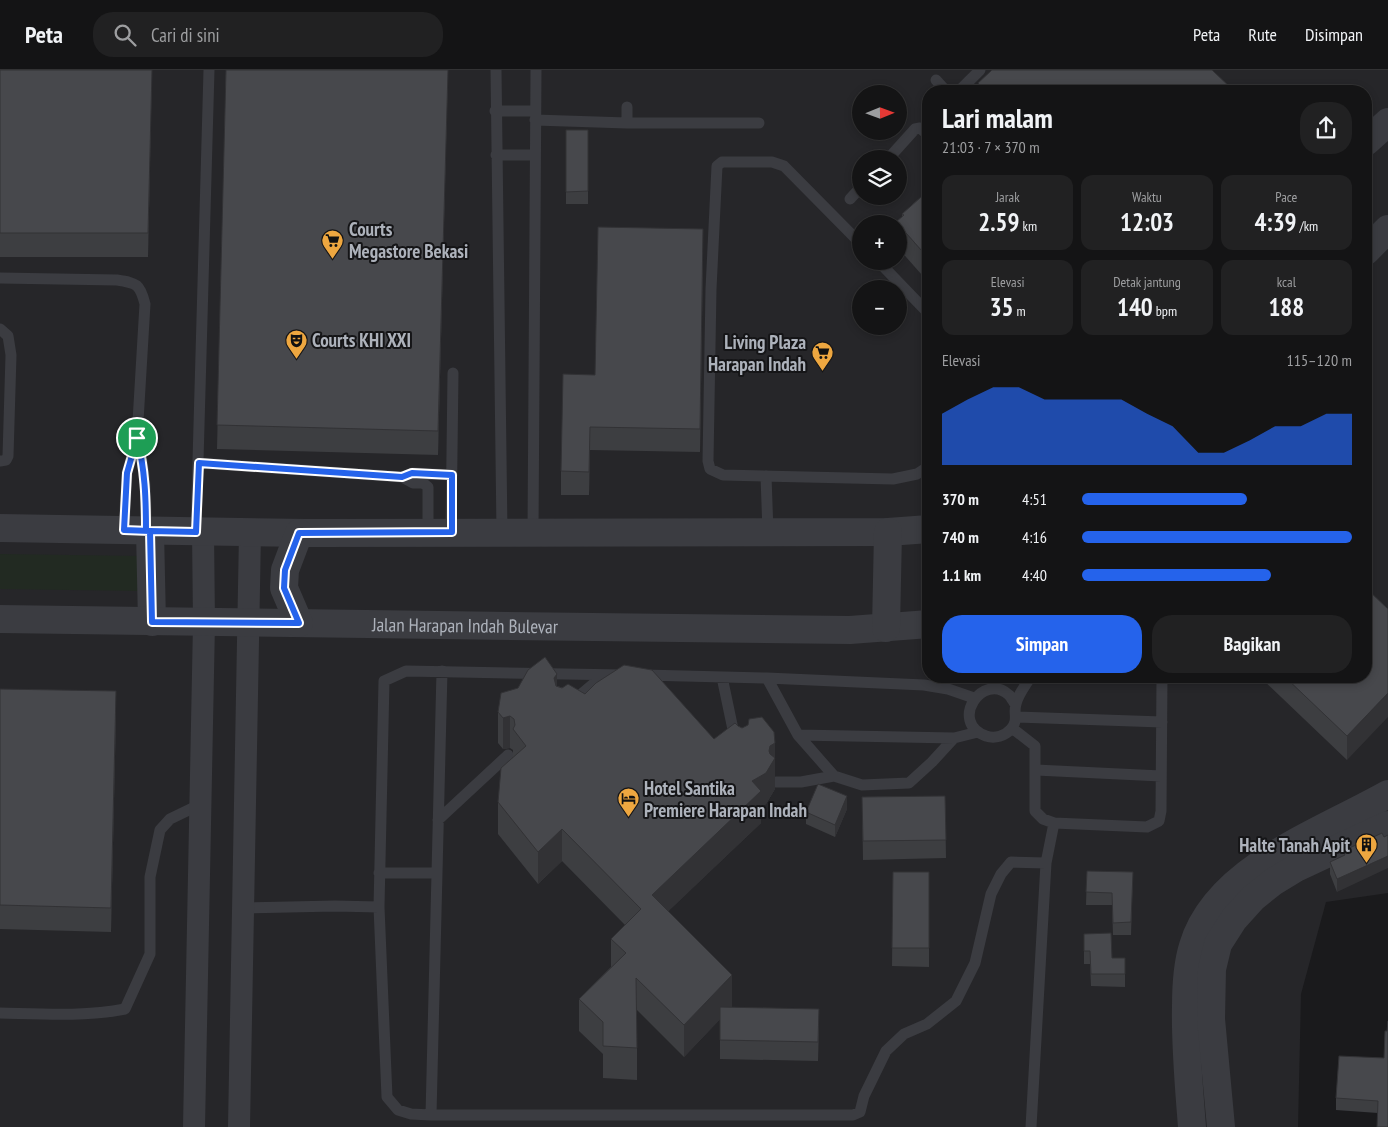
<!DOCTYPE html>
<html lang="id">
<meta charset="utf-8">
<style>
body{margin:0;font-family:"PT Sans Narrow",sans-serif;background:#212122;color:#f1f3f6;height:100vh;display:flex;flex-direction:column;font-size:19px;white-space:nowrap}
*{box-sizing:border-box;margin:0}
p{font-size:16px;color:#9d9ea0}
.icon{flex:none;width:28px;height:28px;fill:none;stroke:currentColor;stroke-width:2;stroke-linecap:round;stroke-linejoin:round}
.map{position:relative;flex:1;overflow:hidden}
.side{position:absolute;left:922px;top:15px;width:450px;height:598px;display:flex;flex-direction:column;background:#141415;border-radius:20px;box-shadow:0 2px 8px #0003,0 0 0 1px #333334}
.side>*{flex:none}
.needle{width:32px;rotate:89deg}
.controls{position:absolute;left:852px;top:15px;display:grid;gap:10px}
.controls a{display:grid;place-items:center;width:55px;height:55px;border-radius:50%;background:#141415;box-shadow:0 2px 8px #0003,0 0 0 1px #333334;font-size:25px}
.pin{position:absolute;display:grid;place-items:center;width:42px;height:42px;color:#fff;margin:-21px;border:2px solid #fff;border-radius:50%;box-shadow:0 1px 5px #0007}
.round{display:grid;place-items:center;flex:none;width:52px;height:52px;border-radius:20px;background:#212122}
.summary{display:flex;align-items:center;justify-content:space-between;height:85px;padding:0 20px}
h1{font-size:28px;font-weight:700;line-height:38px}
.figures{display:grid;grid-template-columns:repeat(3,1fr);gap:8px;height:85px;padding:5px 20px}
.figures div{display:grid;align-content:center;border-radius:12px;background:#212122;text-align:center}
.figures b{font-size:25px;font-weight:700}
.figures small{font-size:14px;font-weight:400}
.figures p{font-size:14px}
.chart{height:140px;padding:10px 20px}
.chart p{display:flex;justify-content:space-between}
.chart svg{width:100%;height:90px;margin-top:5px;fill:#2563eb;opacity:.7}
.button{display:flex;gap:10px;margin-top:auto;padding:10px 20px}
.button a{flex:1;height:58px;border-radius:20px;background:#2563eb;color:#fff;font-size:20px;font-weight:700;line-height:58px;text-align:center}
.button a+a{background:#212122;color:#f1f3f6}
ul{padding:0 20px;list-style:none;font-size:16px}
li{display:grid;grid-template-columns:80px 60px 1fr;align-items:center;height:38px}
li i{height:12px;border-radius:6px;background:#2563eb}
header{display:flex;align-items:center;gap:30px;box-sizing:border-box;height:70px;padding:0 25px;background:#141415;border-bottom:1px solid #333334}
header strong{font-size:24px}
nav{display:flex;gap:28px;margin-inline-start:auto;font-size:18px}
.search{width:350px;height:45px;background:#212122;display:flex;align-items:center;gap:12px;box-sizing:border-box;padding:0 18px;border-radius:20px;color:#9d9ea0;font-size:19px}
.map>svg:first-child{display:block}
</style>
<header>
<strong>Peta</strong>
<div class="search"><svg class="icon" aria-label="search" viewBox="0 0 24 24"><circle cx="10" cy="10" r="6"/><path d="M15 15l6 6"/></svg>Cari di sini</div>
<nav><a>Peta</a><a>Rute</a><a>Disimpan</a></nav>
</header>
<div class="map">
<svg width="1388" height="1057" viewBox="0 0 1388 1057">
<rect width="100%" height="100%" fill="#1a1a1c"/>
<!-- built -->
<path fill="#262629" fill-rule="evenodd" d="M0 0H1388V823L1326 832 1301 924 1298 1057H0ZM929 21H1366V606H929ZM861 24H899V61H861ZM861 89H899V126H861ZM861 154H899V191H861ZM861 219H899V256H861Z"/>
<!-- green -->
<path fill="#222a22" d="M0 484 139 486V521L0 519Z"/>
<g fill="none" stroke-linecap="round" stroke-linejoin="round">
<!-- service -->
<path stroke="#3b3c41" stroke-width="11" d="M496 0 502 463
M936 10 946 21
M959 21 980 0
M495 41H535
M535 50 627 53H759
M627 53V37
M496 85H535
M888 89 915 59 920 58 929 66
M850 129 861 117
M861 174 784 96 772 92H722L717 96 711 219 708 391 710 399 723 405 893 409 917 404 929 396
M878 191 929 244
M0 208 117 210C137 213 140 214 145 234L137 368 127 403 124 460
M0 259 8 266 11 285 8 386 6 390 0 391
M137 370C146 400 146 429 146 460
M199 393 402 407 413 403 452 405
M766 406 768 462
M402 407 413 413H423L428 417V462
M196 462 209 0
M451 462 453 303
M533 463 536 0
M442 601 431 1045 411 1044 398 1040 387 1027 379 837 384 611 406 601 623 605
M644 605 767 608 924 615 948 619 974 628
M722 607 735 669
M767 608 798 665 954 668 978 662
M572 632 604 605
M1015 634C1013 631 1011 627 1009 625 983 601 948 652 986 666 995 669 1005 666 1011 659 1019 650 1013 643 1016 634 1018 624 1026 615 1031 606
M1017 647 1162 652
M1012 658 1035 676V741L1043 749 1054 753 1147 757 1159 751 1161 741 1162 606
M798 665 834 706 862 715 909 713 932 692 954 668
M1036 700 1161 706
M776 712H801L834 706
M438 750 508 685
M379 803H437
M242 838 335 836 379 837
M0 943C41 944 85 947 125 939L150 884V807L160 760 170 749 199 735
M431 1045H853L860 1042 864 1026 886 981 904 964 927 954 956 931 975 893 991 824 1001 804 1011 792 1046 793
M1031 1057 1046 793 1054 753"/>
<!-- minor -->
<path stroke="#3b3c41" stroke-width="22" d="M194 1057 204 553 203 462
M239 1057 250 463"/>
<!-- tertiary -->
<g stroke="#3b3c41" stroke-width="28">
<path d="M1366 72 1388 52"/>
<path d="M1366 181 1388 159"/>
<path d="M0 458 307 463 888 462 929 459"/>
<path d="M150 461 152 552"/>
<path id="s1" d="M0 549C283 554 567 556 850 560L929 554"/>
<path d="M299 553 284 518 285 500 299 463"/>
<path d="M886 558 888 462"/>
<path d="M1192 1057C1189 1017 1185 976 1186 936 1186 916 1187 895 1193 876 1203 842 1230 815 1259 795 1299 767 1345 748 1388 724"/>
<path d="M1221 1057 1211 949 1212 899 1218 874 1234 849 1253 828 1273 812 1296 798 1388 755"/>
</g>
</g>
<!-- wall -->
<path fill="#3d3e41" d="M0 0H152L148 187H0Z
M226 0H448L438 385 217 379Z
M978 13 1231 21H978Z
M566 60H588V134H566Z
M929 106V213L899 179V154H896V152L902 147V144L926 122V108Z
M703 182 700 382 590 380 589 425H561V401L595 305Z
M1259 606H1366L1347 690Z
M557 616 585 624 714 669 738 656 775 673V719L766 734 761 737V753L668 841 732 937 819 957 818 991 720 989V949L684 987 637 940V1010L603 1008V984L579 961V929L611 897V869L625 855 562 791 538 814 498 764V732L513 688V680L510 678 503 679 498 673V642L518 618Z
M0 619 116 645 111 862 0 859Z
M945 726 946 788 863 790 862 727Z
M847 739 835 767 806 754V742Z
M1382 763 1337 822 1330 804V792L1343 786V781Z
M1087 801 1133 802 1131 865H1113L1112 835H1086Z
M893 802H929V897L892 896Z
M1084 864 1112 888H1125V917L1091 916 1090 894H1084Z
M1384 988 1388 1057 1378 1043 1336 1040V1028Z"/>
<!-- shaded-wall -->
<path fill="#323235" d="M152 0 148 187V163Z
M448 0 438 385V361Z
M703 159V182L700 382V359Z
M590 357V380L589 425V402Z
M557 604V636L554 608Z
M116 621V645L111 862V838Z
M1388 623V647L1347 690V666Z
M510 646V678L503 679V648Z
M775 673V719L766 734 761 737V753L652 857V825L752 711 769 681 770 676Z
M847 726V739L835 767V755Z
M562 759V791L538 814V782Z
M1388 786V798L1337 822V809Z
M732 905V937L684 987V955Z"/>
<!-- building -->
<path fill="#47484c" stroke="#323235" d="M0 0H152L148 163H0Z
M226 0H448L438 361 217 355Z
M992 0H1212L1231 18 1228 21H986L978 13Z
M566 60H588V121L566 122Z
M929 120V189L899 155V154H898L896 152 904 145 902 144Z
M598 157 703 159 700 359 590 357 589 402 561 401 563 304 595 305Z
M1366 518 1388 539V623L1347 666 1284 606H1366Z
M545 587 557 604 554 608 556 616 562 618 568 614 585 624 596 613 624 595 652 600 714 669 735 653 738 656 742 658 748 655 749 649 762 647 774 662 775 673 770 676 769 681 770 684 775 688 766 703 752 711 761 721 652 825 732 905 684 955 636 908 637 978 603 976V952L579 929 626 883 611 869 641 839 562 759 538 782 498 732 501 698 526 676 513 659 515 655 514 649 510 646 503 648 498 642 501 623 518 618 528 600Z
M0 619 116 621 111 838 0 835Z
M818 714 847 726 835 755 806 742Z
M945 726 946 770 863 771 862 727Z
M1382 763 1384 767 1388 765V786L1337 809 1330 792 1345 785 1343 781Z
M1087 801 1133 802 1131 852 1113 853 1112 823 1086 822Z
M893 802H929V878H892Z
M1111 863 1112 888H1125V904H1091L1090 881H1084V864Z
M720 937 819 939 818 972 720 970Z
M1388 951V1057H1377L1378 1031 1336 1028 1339 986 1384 988 1385 961H1387Z"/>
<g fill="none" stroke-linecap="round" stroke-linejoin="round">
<defs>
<path id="route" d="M137 368C145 399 146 429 146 461H150L152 552 299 553 284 518 285 500 299 463 452 462V405L412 403 402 407 199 393 196 462 150 461 124 460 127 403 137 368"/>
</defs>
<!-- route casing -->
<use href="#route" stroke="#fff" stroke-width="10"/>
<!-- route -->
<use href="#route" stroke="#2563eb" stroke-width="6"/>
</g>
<!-- icons -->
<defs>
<symbol id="supermarket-pin" viewBox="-11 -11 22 30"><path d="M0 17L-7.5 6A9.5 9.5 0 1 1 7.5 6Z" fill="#eea740" stroke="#151517"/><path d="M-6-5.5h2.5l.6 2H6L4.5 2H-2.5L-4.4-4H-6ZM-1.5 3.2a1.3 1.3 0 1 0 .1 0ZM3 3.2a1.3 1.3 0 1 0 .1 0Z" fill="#111"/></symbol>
<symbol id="theatre-pin" viewBox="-11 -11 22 30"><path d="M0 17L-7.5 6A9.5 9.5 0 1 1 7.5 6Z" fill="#eea740" stroke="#151517"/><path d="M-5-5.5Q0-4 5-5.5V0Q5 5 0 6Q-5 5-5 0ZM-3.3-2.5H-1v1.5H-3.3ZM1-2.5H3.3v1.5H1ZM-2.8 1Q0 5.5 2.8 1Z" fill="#111"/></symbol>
<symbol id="hotel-pin" viewBox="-11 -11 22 30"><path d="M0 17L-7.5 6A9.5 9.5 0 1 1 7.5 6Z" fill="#eea740" stroke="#151517"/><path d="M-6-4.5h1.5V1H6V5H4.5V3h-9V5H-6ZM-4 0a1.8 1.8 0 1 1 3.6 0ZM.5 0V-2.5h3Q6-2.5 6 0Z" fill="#111"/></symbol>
<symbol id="building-pin" viewBox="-11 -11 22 30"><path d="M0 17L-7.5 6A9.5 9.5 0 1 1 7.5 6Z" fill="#eea740" stroke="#151517"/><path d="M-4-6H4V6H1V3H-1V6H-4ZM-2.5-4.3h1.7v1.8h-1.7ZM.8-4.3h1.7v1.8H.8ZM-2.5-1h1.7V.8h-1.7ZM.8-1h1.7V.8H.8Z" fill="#111"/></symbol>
</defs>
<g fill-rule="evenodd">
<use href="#supermarket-pin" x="320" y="158" width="25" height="34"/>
<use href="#theatre-pin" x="284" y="258" width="25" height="34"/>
<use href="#supermarket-pin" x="810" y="270" width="25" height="34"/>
<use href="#hotel-pin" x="616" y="716" width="25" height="34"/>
<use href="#building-pin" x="1354" y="762" width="25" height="34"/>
</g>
<g text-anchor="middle" stroke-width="4" stroke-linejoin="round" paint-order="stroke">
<!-- poi labels -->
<g font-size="19" font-weight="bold" fill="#adb2bb" stroke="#151517" text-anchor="start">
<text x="349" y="166">Courts<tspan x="349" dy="22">Megastore Bekasi</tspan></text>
<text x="312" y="277">Courts KHI XXI</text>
<text x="806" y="279" text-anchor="end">Living Plaza<tspan x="806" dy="22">Harapan Indah</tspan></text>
<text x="644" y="725">Hotel Santika<tspan x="644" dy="22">Premiere Harapan Indah</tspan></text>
<text x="1350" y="782" text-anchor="end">Halte Tanah Apit</text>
</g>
<!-- street labels -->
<g font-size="19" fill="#adb2bb" stroke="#151517">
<text dy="7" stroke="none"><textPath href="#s1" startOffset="465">Jalan Harapan Indah Bulevar</textPath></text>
</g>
</g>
</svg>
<div class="controls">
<a><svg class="needle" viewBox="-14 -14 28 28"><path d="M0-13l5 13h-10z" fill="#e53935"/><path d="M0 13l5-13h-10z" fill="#9d9ea0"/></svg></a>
<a><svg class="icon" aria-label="layers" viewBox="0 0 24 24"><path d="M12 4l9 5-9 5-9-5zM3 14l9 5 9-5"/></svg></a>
<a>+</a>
<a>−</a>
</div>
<div class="pin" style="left:137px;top:368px;background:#1e9e55"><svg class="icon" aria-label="arrive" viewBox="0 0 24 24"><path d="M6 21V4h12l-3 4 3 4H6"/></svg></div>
<section class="side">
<div class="summary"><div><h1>Lari malam</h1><p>21:03 · 7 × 370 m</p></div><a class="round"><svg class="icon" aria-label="share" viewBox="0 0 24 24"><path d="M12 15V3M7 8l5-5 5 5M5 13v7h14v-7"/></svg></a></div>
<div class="figures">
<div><p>Jarak</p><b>2.59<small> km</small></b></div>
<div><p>Waktu</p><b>12:03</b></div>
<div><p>Pace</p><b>4:39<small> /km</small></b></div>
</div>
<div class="figures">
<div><p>Elevasi</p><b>35<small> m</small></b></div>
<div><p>Detak jantung</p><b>140<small> bpm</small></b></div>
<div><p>kcal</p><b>188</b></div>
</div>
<div class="chart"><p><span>Elevasi</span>115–120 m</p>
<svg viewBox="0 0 160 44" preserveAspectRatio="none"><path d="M0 44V19L10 12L20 6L30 6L40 12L50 12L60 12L70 12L80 19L90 25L100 38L110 38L120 32L130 25L140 25L150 19L160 19V44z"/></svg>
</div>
<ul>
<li><b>370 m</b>4:51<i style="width:61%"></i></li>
<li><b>740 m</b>4:16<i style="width:100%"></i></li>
<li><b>1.1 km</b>4:40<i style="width:70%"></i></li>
</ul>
<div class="button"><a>Simpan</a><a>Bagikan</a></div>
</section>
</div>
